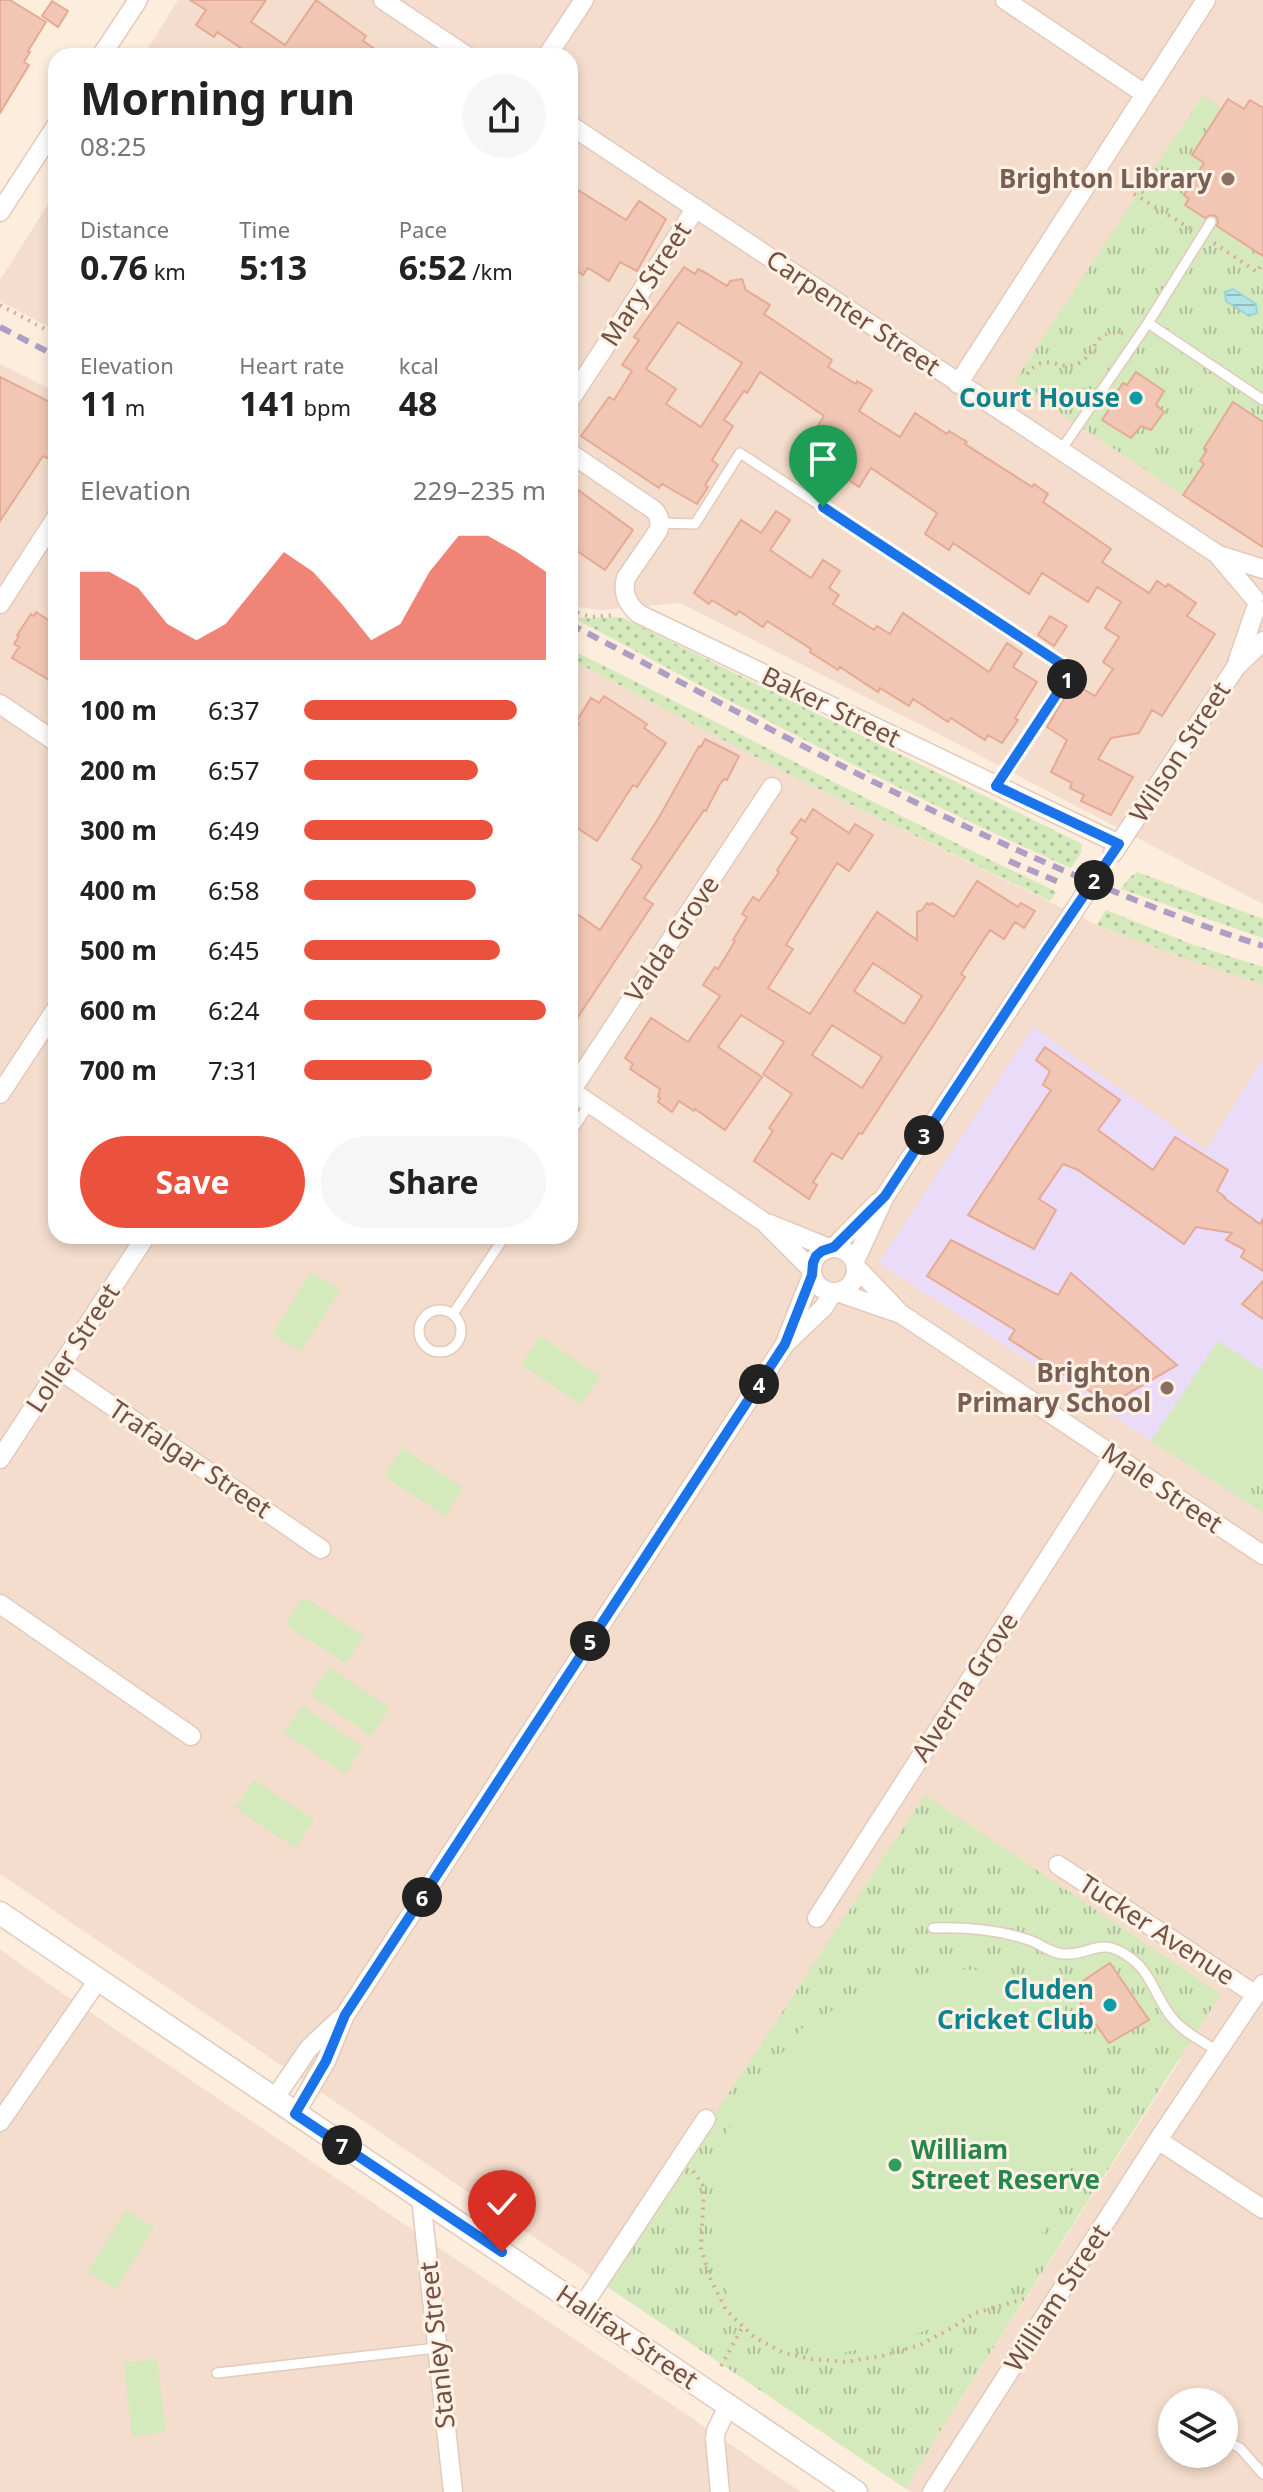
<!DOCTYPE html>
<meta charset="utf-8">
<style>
body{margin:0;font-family:"Noto Sans",sans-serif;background:#f6f6f6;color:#222;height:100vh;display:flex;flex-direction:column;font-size:30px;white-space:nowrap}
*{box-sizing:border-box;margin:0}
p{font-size:26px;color:#767676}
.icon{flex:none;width:44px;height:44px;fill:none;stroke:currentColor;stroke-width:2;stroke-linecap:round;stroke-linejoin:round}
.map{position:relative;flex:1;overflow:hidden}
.side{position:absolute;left:48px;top:48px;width:530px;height:1196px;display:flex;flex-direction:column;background:#fff;border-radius:24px;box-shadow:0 4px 12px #0003}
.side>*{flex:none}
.tools{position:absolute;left:1158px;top:2388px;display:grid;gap:16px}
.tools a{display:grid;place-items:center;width:80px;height:80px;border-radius:50%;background:#fff;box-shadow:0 4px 12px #0003;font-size:40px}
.pin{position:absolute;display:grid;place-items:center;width:68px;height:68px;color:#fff;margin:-82px -34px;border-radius:50% 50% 50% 0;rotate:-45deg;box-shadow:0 0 8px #0007}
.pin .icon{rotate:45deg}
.km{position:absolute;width:40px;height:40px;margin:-20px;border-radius:50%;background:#222;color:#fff;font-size:22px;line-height:40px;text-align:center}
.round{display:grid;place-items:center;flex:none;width:84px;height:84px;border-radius:42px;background:#f6f6f6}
.overview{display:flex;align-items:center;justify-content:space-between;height:136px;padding:0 32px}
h1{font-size:44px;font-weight:700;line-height:60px}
.stats{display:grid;grid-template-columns:repeat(3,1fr);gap:12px;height:136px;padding:8px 32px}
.stats div{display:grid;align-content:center}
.stats b{font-size:34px;font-weight:700}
.stats small{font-size:22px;font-weight:400}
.stats p{font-size:22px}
.chart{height:224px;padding:16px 32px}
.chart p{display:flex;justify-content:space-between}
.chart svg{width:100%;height:144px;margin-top:8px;fill:#eb523e;opacity:.7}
.button{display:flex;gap:16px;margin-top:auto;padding:16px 32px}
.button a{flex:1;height:92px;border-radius:48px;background:#eb523e;color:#fff;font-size:32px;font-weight:700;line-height:92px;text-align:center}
.button a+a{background:#f6f6f6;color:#222}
ul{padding:0 32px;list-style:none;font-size:26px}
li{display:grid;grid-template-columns:128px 96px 1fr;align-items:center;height:60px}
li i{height:20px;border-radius:10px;background:#eb523e}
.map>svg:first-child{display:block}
</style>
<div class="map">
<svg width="1263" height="2492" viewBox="0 0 1263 2492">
<defs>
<pattern id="grass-dots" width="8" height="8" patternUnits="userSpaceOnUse" patternTransform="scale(2)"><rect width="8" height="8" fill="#d4e9bc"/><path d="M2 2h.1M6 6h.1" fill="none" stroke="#b0bf9b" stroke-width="1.8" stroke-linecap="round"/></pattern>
<pattern id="park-tufts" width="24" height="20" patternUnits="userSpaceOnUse" patternTransform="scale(2)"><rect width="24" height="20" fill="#d4e9bc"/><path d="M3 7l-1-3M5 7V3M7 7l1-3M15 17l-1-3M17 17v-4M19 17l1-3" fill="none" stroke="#b0bf9b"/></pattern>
<pattern id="water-rules" width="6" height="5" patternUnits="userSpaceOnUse" patternTransform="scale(2)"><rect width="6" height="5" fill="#b2e4e6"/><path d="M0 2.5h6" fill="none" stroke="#95bbbc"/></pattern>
</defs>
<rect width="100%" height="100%" fill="#fdeddd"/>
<!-- residential -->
<path fill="#f4ddcc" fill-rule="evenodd" d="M178 0H1263V904L931 730 680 603 602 610 570 606V56H143Z
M56 192V331L0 301V280Z
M0 364 56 392V1236H570V659L788 774 1097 925 1189 960 1263 984V1058L1207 1150 879 1263 1263 1514V2492H911L906 2489 944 2425 1181 2059 606 2286 0 1874ZM1172 2402H1224V2454H1172Z
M0 1949 50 1985 801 2492H0Z"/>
<!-- education -->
<path fill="#eadbf8" d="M1033 1027 1206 1150 1263 1058V1514L879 1263Z"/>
<!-- grass -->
<path fill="url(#grass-dots)" d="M570 614 579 618 621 617 1082 844 1081 853 1071 868C900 793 735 704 570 616Z
M570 649C732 729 893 814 1057 892L1050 901 788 774 570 659Z
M1137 872 1263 919V938L1121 889 1129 878Z
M1106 910 1194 945 1263 967V984L1189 960 1097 925Z"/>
<!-- park -->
<path fill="url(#park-tufts)" d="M1203 95 1222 108 1192 155 1204 163 1184 195 1189 199 1185 205 1263 256V422L1233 403 1204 447 1207 450 1200 461 1204 464 1183 495 1014 382Z
M1263 1465V1513L1241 1499Z
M925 1795 1221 1994 944 2425 906 2489 606 2286 685 2160Z"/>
<!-- pitch -->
<path fill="#d4e9bc" d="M311 1272 340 1290 301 1352 272 1334Z
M540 1336 600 1377 581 1405 521 1364Z
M1218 1341 1263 1370V1465L1241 1499 1151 1441Z
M402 1448 463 1488 445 1516 384 1476Z
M303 1596 364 1636 346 1664 285 1624Z
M329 1667 390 1708 371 1736 311 1695Z
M302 1706 363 1747 345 1774 284 1733Z
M254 1780 314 1820 295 1848 235 1808Z
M948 1968 997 1972 1040 1997 1074 2051 1081 2131 1061 2203 1025 2260 991 2295 947 2323 896 2341 842 2353 792 2345 758 2329 729 2299 712 2253V2194L724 2136 752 2091 802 2028 876 1985Z
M126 2210 154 2227 116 2290 88 2272Z
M157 2359 166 2432 132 2436 124 2363Z"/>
<!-- water -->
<path fill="url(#water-rules)" stroke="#98d5d8" stroke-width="2" d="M1233 289 1256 304 1257 313 1249 316 1226 301 1225 292Z"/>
<!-- building -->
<path fill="#f2c6b4" stroke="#e5aa94" stroke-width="2" fill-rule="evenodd" d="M0 0H10L46 22 28 51 30 52 24 62 29 65 0 113Z
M190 0H266L251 22 285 45 316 0 366 36 363 41 385 56H253L217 32 214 37 196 25 206 10Z
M52 1 68 11 58 27 42 16Z
M1228 99 1244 109 1250 100 1263 108V256L1217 226 1218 221 1216 216 1210 215 1205 218 1185 205 1189 199 1184 195 1204 163 1192 155Z
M570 185 626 220 639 201 666 219 637 271 620 262 609 281 588 268 583 275 570 266Z
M684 267 695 274 698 269 704 272 727 286 730 281 742 279 746 290 770 305 764 314 832 360 828 367 856 384 857 381 872 390 859 411 900 437 915 413 947 434 949 431 967 442 965 444 1032 487 1034 484 1048 494 1043 502 1111 549 1102 562 1149 593 1157 581 1166 587 1168 584 1196 603 1187 616 1215 634 1162 716 1152 710 1139 733 1111 738 1098 759 1133 777 1111 815 1081 801 1084 795 1070 788 1072 783 1051 772 1067 740 1047 727 1073 683 1095 696 1113 669 1103 662 1119 637 1105 628 1121 602 1097 587 1088 602 1042 573 1029 594 953 543 949 550 925 534 937 513 871 468 859 487 833 469 843 447 816 429 824 416 760 372 747 393 744 391 724 420 733 426 712 460 718 465 705 485 708 487 697 504 662 484 659 488 581 436 609 397 614 400 632 371 622 365 639 340 634 337ZM678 322 742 363 701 427 666 404 676 389 646 369Z
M1136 372 1164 391 1156 405 1164 412 1151 430 1141 426 1131 438 1102 420 1110 408 1107 406 1123 383 1127 385Z
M0 377 56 405V462L43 456 0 521Z
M1233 402 1263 422V547L1183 495 1204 464 1200 461 1207 450 1204 448Z
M570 484 633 530 605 570 570 546Z
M776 511 790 520 770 550 811 578 823 560 840 571 829 588 839 595 833 604 874 630 877 626 890 634 903 613 989 672 1007 643 1022 653 1013 667 1037 682 1015 718 1018 720 1002 743 988 735 985 740 951 718 948 722 913 699 909 706 880 688 878 692 840 667 838 670 810 652 811 649 767 621 763 627 739 611 736 615 712 600 709 604 694 593 741 520 761 533Z
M36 612 56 625V684L12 658 19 647 14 644 19 636 17 635 31 614 34 616Z
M1050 616 1067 626 1054 646 1038 635Z
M604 696 647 724 644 728 666 743 637 787 633 785 597 841 570 823V738L579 724 576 722 591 698 599 703Z
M705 739 739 756 727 780 724 779 720 784 706 811 704 810 644 898 653 904 570 1029V909L600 930 642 866 632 859 658 819 699 746 701 747Z
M813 809 849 833 855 824 873 835 849 871 837 863 786 945 793 949 768 988 810 1014 877 912 917 940V912L922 910 927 903 930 905 932 903 954 917 977 881 1018 907 1021 903 1035 911 1024 928 1015 922 1004 939 990 930 961 974 965 977 862 1134 859 1133 842 1159 832 1153 813 1182 817 1185 809 1199 754 1161 773 1131 769 1128 792 1094 763 1074 784 1042 741 1015 718 1047 762 1077 725 1130 695 1109 694 1111 679 1101 672 1112 658 1102 660 1098 658 1097 660 1089 630 1069 633 1064 625 1058 651 1018 688 1042 720 996 703 985 715 967 718 969 735 941 733 940 747 917 742 914 753 897 759 901 779 872 777 870 798 838 791 833 801 819 805 822ZM873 963 922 996 904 1024 854 991ZM832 1025 882 1057 862 1088 812 1055Z
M1045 1047 1120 1100 1098 1130 1153 1170 1175 1137 1228 1170 1217 1191 1225 1197 1224 1198 1260 1224 1263 1219V1271L1241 1257 1245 1250 1226 1240 1232 1233 1196 1227 1184 1244 1078 1170 1063 1164 1039 1199 1056 1210 1034 1249 968 1215 1051 1090 1043 1085 1050 1071 1036 1060Z
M951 1240 1058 1295 1071 1273 1177 1365 1110 1404 1009 1339 1015 1330 927 1276Z
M1263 1281V1319L1242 1304Z
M1110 1963 1149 2020 1109 2043 1071 1989Z"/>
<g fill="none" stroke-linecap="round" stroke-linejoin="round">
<defs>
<path id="service" d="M1148 323 1211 222
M1061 450 1148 323 1263 400
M660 523 695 524 740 453 1072 671 996 786
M570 1134 590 1103
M419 1331a21 21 0 1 1 42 0a21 21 0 1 1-42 0Z
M453 1314 505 1236
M933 1928C966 1927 997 1929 1029 1940 1041 1944 1050 1953 1063 1954 1093 1956 1099 1934 1132 1959 1152 1974 1157 2001 1173 2019 1184 2033 1203 2041 1217 2051
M217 2373 437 2348
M1224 2440 1240 2448 1263 2474"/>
<path id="minor" d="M383 0 467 56
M1005 0 1145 94
M101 56 138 0
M547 56 584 0
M570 125 1217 554 1254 598
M0 212 56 126
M958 384 1206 0
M570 400 696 208
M570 453 654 510C660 516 661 524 658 531L626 578C622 593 627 604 639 614L1119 844
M1219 555 1263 569
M0 604 56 518
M1238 660 1256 608
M0 704 56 742
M1113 853 1236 667 1263 641
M570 1090 764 1222 812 1270
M571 1091 772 787
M0 1094 56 1009
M770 1224 829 1248
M834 1247 877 1203
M812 1270a22 22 0 1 1 44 0a22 22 0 1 1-44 0Z
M855 1261 885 1196 1074 911
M857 1268 899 1312
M837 1292 901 1314 1263 1555
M787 1338 812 1275
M58 1369 321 1549
M0 1459 146 1236
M0 1604 191 1736
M1058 1865 1256 1995
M817 1918 1114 1456
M274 2099 309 2048 340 2019
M295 2114 326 2061 345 2015 785 1344 824 1307 833 1292
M0 2122 98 1980
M1158 2140 1263 2209
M421 2198 453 2492
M582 2307 706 2119
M720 2492 715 2439 716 2431 728 2406
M932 2492 1158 2140 1263 1984"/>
<path id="tertiary" d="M0 1913 856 2492"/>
</defs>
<!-- service casing -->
<use href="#service" stroke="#e2cabd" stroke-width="12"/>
<!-- minor casing -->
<use href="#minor" stroke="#e2cabd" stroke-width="21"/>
<!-- tertiary casing -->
<use href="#tertiary" stroke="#e2cabd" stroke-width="25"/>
<!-- path -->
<path stroke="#d6aa98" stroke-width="4" stroke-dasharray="2 6" stroke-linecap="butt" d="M1134 194 1193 230
M1214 243 1257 272 1261 265 1263 266
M0 305 56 335
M1027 374C1046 349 1061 374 1079 363 1099 352 1091 329 1124 333
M570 610 591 617 615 615
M693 2171 704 2187 701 2248 710 2278 726 2310 754 2337 782 2352 811 2359 846 2362 882 2356 920 2345 955 2326 975 2313 1027 2298
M721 2366 743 2326"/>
<!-- service -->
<use href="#service" stroke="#fff" stroke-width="9"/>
<!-- minor -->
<use href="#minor" stroke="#fff" stroke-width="18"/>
<!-- tertiary -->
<use href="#tertiary" stroke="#fff" stroke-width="22"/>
<!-- rail -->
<path stroke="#ae9dc4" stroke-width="6" stroke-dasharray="12 8" stroke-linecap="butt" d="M0 327 56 356
M570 624C796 742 1019 867 1263 946
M1009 861 1061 883"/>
<defs>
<path id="minor-bridge" d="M1074 911 1104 865"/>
</defs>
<!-- minor-bridge casing -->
<use href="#minor-bridge" stroke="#e2cabd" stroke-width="21" stroke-linecap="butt"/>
<!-- minor-bridge -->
<use href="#minor-bridge" stroke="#fff" stroke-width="18"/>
</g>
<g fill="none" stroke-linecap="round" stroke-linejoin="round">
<defs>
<path id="route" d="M502 2252 295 2114 326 2061 345 2015 785 1344 812 1275 813 1263 816 1256 822 1251 834 1247 885 1196 1048 948 1119 844 996 786 1072 671 823 507"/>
</defs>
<!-- route casing -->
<use href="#route" stroke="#fff" stroke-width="16"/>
<!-- route -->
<use href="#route" stroke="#1a73e8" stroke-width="10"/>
</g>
<!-- markers -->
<g fill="#8d6e63" stroke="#fff1e4" stroke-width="3">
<circle cx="1228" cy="179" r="8"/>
<circle cx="1167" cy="1388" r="8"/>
</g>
<g fill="#0f9aa8" stroke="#fff1e4" stroke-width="3">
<circle cx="1136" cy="398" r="8"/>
<circle cx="1110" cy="2005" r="8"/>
</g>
<circle fill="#2e9e5b" stroke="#fff1e4" stroke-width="3" cx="895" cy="2165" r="8"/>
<g text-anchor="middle" stroke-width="6" stroke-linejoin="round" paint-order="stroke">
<!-- education labels -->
<g font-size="26" font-weight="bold" fill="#785e54" stroke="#fff1e4" text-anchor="end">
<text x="1212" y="188">Brighton Library</text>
<text x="1151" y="1382">Brighton<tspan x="1151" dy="30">Primary School</tspan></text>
</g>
<!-- street labels -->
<g font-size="26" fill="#725146" stroke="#fff1e4">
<text transform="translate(646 284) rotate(-57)" y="9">Mary Street</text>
<text transform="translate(853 313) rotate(34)" y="9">Carpenter Street</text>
<text transform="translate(831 707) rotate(26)" y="9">Baker Street</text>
<text transform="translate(1180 752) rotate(-57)" y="9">Wilson Street</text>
<text transform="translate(672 939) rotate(-56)" y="9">Valda Grove</text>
<text transform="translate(73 1348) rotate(-57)" y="9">Loller Street</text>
<text transform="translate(190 1459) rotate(34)" y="9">Trafalgar Street</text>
<text transform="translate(1162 1488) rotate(34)" y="9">Male Street</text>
<text transform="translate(965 1687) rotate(-57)" y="9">Alverna Grove</text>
<text transform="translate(1157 1930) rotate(33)" y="9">Tucker Avenue</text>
<text transform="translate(1057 2298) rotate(-57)" y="9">William Street</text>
<text transform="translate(627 2337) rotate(34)" y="9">Halifax Street</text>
<text transform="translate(437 2345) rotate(-96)" y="9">Stanley Street</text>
</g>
<!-- culture labels -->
<g font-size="26" font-weight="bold" fill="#0d838f" stroke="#fff1e4" text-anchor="end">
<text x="1120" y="407">Court House</text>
<text x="1094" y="1999">Cluden<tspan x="1094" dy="30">Cricket Club</tspan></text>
</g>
<!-- leisure labels -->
<g font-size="26" font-weight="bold" fill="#27864d" stroke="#fff1e4" text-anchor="start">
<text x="911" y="2159">William<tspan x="911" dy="30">Street Reserve</tspan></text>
</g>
</g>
</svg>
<div class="tools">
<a><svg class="icon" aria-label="layers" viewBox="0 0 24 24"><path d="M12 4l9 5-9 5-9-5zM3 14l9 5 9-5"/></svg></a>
</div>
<div class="pin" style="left:823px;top:507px;background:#1e9e55"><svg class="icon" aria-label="arrive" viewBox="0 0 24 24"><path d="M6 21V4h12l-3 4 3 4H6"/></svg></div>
<div class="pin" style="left:502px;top:2252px;background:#d93025"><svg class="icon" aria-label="check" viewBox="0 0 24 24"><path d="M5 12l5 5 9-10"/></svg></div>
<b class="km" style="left:1067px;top:679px">1</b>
<b class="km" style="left:1094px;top:880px">2</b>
<b class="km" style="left:924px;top:1135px">3</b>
<b class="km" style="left:759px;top:1384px">4</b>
<b class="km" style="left:590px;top:1641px">5</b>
<b class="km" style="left:422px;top:1897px">6</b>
<b class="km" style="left:342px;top:2145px">7</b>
<section class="side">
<div class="overview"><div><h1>Morning run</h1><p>08:25</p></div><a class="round"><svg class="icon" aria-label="share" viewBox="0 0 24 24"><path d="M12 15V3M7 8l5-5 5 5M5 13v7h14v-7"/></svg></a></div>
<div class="stats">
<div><p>Distance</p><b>0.76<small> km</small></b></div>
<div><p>Time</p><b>5:13</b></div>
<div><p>Pace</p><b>6:52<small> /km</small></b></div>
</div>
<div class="stats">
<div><p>Elevation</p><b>11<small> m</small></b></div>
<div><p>Heart rate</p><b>141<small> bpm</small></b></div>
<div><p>kcal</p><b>48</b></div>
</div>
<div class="chart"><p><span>Elevation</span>229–235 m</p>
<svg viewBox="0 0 160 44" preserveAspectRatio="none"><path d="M0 44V17L10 17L20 22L30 33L40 38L50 33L60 22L70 11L80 17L90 27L100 38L110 33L120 17L130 6L140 6L150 11L160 17V44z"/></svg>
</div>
<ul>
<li><b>100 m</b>6:37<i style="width:88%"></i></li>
<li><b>200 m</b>6:57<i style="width:72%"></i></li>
<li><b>300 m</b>6:49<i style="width:78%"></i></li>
<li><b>400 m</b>6:58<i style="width:71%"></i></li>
<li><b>500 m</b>6:45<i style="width:81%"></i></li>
<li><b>600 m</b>6:24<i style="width:100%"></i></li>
<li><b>700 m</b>7:31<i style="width:53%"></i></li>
</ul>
<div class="button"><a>Save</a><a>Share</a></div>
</section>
</div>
